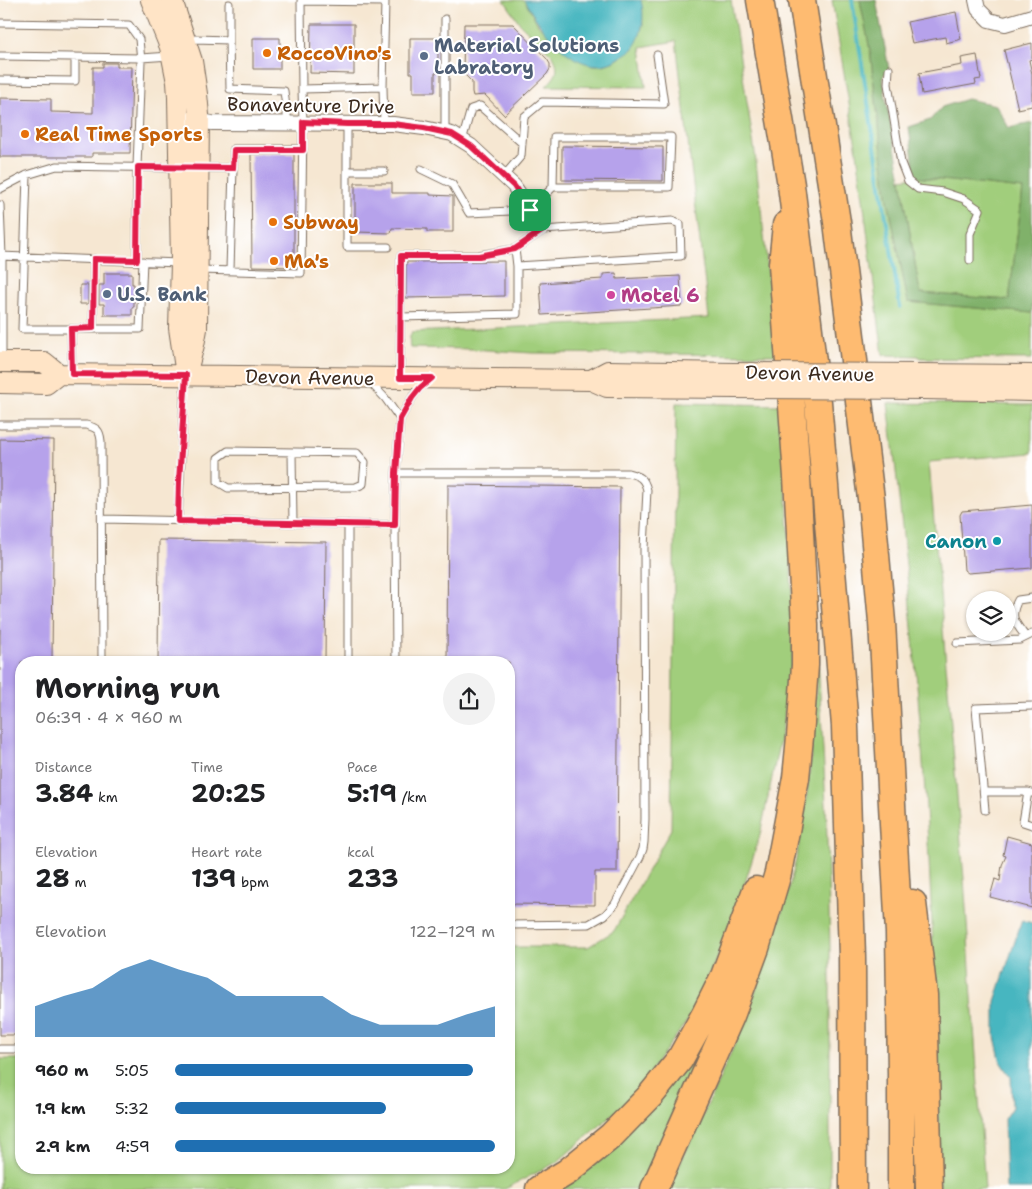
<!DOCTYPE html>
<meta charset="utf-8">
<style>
body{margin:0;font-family:"Shantell Sans",sans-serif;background:#f2f2f2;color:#202124;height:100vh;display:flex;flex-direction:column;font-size:19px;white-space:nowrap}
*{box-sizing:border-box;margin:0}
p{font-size:16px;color:#757577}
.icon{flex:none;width:28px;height:28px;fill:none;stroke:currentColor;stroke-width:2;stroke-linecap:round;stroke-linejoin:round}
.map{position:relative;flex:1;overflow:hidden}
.details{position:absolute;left:15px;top:656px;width:500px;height:518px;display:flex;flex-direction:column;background:#fff;border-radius:20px;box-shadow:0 1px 4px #0004}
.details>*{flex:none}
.controls{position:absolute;left:966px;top:591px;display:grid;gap:10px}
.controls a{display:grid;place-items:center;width:50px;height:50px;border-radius:50%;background:#fff;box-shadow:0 1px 4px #0004;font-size:25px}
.pin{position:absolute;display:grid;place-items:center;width:42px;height:42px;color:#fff;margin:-21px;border-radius:10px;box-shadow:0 2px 8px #0006}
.round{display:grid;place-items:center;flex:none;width:52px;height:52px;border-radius:26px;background:#f2f2f2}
.overview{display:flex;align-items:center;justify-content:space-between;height:85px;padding:0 20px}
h1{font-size:28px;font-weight:700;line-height:38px}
.metrics{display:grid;grid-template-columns:repeat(3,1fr);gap:8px;height:85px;padding:5px 20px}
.metrics div{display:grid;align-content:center}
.metrics b{font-size:25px;font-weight:700}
.metrics small{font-size:14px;font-weight:400}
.metrics p{font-size:14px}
.chart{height:140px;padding:10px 20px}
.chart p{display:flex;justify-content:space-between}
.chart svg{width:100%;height:90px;margin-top:5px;fill:#1f6fb2;opacity:.7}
ul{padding:0 20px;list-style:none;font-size:16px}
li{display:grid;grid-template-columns:80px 60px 1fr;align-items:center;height:38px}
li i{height:12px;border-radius:6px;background:#1f6fb2}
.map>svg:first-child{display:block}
</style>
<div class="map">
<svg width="1032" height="1189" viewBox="0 0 1032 1189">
<rect width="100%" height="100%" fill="#fff"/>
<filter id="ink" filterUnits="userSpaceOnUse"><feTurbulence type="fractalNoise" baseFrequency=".02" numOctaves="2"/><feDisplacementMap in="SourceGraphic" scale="10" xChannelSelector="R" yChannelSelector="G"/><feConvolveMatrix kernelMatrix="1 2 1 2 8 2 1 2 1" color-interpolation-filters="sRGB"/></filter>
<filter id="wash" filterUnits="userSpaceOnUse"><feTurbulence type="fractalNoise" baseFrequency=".0096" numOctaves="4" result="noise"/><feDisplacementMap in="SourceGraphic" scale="20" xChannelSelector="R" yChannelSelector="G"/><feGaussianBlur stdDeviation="1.12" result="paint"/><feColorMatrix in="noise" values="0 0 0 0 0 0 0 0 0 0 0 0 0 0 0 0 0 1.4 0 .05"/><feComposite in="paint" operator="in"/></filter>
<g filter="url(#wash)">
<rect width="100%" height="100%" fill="#f6e7d2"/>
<!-- green -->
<path fill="#a1ce7b" stroke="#6e7c4c" d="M504 0H524L539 26 592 65H604L615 61 632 50 643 25 641 0H731L755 153 777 355 532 353 471 349 410 348C409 342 409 337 412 332L709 318 676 41 641 47 646 87 546 86C556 76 560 72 554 57L521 25Z
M832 0H860L870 50 887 195 908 302 1032 313V359L920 358 919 356 883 355 857 152Z
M915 177 1023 189 1009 300 920 293 901 179Z
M676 403 781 405 791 564 793 652 783 725 760 835 733 921 692 1014 630 1100 557 1162 505 1189H0V1059H21V1168H509V947H588L614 931 671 829Z
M888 403 1032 405V453L929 462 964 879 985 1189H940C938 1101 936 1012 932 924 925 750 909 576 888 403Z
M818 658 826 805 830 947V1189H668C691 1140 715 1091 736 1041 759 986 778 930 793 872 810 802 813 729 818 658Z
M721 1006 640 1189H559Z"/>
<!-- forest -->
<path fill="#80b16b" stroke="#5e6e44" d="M860 0H876L889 69 883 76 886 100 901 179 920 293 1009 300 1023 189 915 177 909 127 930 120 942 107 967 99 996 105 1009 128 1032 123V276L1031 282 1032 283V313L908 302 887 195 870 50Z"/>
<!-- water -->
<path fill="#47b6c0" stroke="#41706f" d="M524 0H641C645 15 643 36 633 48 630 52 625 54 621 57 605 68 591 67 574 58 552 44 537 22 524 0Z
M1022 920 1032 923V1189H1006L1004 1119 1012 1107 1011 1077 1007 1072 1001 1063 995 1037V1001Z"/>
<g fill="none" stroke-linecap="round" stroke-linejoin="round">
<!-- stream -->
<path stroke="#47b6c0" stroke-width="4" d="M852 0 900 307"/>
</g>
<g id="blocks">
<!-- building -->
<path fill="#b6a2eb" d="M956 12 961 39 946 43 945 37 912 43 907 22Z
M311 24H354V74L310 73Z
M464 24H513L547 59 550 64V69L547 74 504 115 485 95 473 96 472 92V82L463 73Z
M253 38H280V69H253Z
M410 38H438V73H435V92H413V73H410Z
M1032 43V59L1029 60 1032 74V106L1018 109 1004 50Z
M977 55 981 79 975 80 976 84 922 94 919 73 962 65 961 58Z
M103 63H117V67H132L130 153H92V157H0V98L51 99V112L93 113V67H103Z
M562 146 663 147V181L562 180Z
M251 154H294V267L252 266Z
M355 183H392V193H430V195L453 196V232H427V229L392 228 391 233 355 232Z
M504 261V296L406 298V262Z
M104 273H132V284H134V307H132V315H104V304H99V285H104Z
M616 273 617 279 680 276 682 306 542 315 540 283 603 279V274Z
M80 285H88V304H80Z
M0 439 54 440 52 662H21V1035H0Z
M448 485 620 487 617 872H595V905L509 904V662H447Z
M1032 505V568L968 573 964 570 960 515 962 511Z
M159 540 326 542 325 662H158Z
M1007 836 1032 843V908L990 897 995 879 1000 881 1002 865 1006 856 1003 855Z"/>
</g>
</g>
<g filter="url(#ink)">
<use href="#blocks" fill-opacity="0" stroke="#7c6c5d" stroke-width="1"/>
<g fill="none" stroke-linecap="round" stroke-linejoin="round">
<defs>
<path id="lane" d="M229 4V40
M445 19V132
M0 23 129 25 139 39 141 61 137 167V260
M186 42 195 39 229 40 230 89 284 91 288 123
M0 56 141 58 170 56
M889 69 888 84 901 163 908 181 918 189 943 192 964 199 980 210 970 234V260
M0 80 75 81V57
M302 89 301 1 385 2 383 87
M347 124V247H388
M462 141 471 109 480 106 522 143
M201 168H233L230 270
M233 168 234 149H303
M421 169 452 184 469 213 530 210 553 187 554 137H671L669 187H553
M347 171H384
M27 175 22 329H140L143 261
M503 177 521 156 524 117 542 102 664 104 657 55
M0 189 27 175 57 166 178 168
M0 205 2 256V359
M515 249 517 266
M0 256 179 263
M199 270 301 273 303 123 302 89 383 87 384 124
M401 317 517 314V266L681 256 680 224 672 221 543 230
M93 328 94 259
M71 329 72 373
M400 376 401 256 479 255 515 249 543 230 530 210
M370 382 385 398 400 419
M0 425H86C97 428 100 430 101 441L102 662
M228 451 357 453 365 462 363 484 356 487 228 488 218 482V458Z
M292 452 293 523
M396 473H628C639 476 644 477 647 490L644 548 645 819 644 842 643 849 640 857 615 904 605 915 589 924 509 925
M102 519 395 525
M178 521 185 376
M1026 637C1015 623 1009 617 1018 600L1032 598
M957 643 1020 640 1032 634
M348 662V524
M396 662 395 525 396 473 400 419 412 398 420 387 427 382
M984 792H1028
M1032 793 1028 792 1023 822 1032 825
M985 810 976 708 1032 706
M0 1049H21"/>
<path id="street" d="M976 0 978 9 989 20 1005 24 1032 16
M190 119 212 123 393 124 424 128 452 134 471 146 514 186 530 210"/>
<path id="secondary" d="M151 0 170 47 177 82 178 97 181 263 179 328 185 368
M172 0 192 61 197 94 199 115 197 329 194 345 186 375
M0 362H44L59 374 591 380 607 387 736 388
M921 374 1032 375
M591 380 608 371 734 373
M0 383 46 384 59 374
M923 389 1032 391"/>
<path id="highway" d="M760 0 791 185 818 402 845 726 852 957 853 1189
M802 0 837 222 871 499 882 622 899 933 901 1073V1189
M913 903 924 995 929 1189
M539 1189 567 1172 611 1136 650 1096 680 1059 705 1014 724 976 756 890
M654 1189 731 1016 756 948 778 873 796 778 800 737 805 665V625L797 477 782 264 786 225"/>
</defs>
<!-- lane casing -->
<use href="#lane" stroke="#7c6c5d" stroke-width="9"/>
<!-- street casing -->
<use href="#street" stroke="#7c6c5d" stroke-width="16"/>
<!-- secondary casing -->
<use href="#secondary" stroke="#7c6c5d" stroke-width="22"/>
<!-- highway casing -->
<use href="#highway" stroke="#7c6c5d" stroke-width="29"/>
<!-- lane -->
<use href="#lane" stroke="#fff" stroke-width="7"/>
<!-- street -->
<use href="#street" stroke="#fff" stroke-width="14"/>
<!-- secondary -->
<use href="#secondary" stroke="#ffe4c6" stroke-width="20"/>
<!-- highway -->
<use href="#highway" stroke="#febb71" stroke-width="26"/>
<defs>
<path id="secondary-bridge" d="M734 373 921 374
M736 388 923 389"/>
</defs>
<!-- secondary-bridge casing -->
<use href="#secondary-bridge" stroke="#7c6c5d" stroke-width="22" stroke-linecap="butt"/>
<!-- secondary-bridge -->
<use href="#secondary-bridge" stroke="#ffe4c6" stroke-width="20"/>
</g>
</g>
<g fill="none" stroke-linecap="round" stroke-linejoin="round" filter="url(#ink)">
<defs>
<path id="route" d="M303 122 347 124H393L424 128 452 134 471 146 514 186 543 230 515 249 479 256H401L400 378H432L420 388 412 398 400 419 396 473 395 525 178 521 179 481 186 375 72 374 71 329 93 328 94 259 137 260 138 167 233 168 234 150H303Z"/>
</defs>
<!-- route casing -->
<use href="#route" stroke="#fff" stroke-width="10"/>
<!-- route -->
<use href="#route" stroke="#e11d48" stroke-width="6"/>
</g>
<!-- markers -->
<g fill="#e8710a" stroke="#fff" stroke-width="2">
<circle cx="267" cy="53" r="5"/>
<circle cx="25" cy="134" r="5"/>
<circle cx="273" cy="222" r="5"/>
<circle cx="274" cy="261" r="5"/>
</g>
<g fill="#5c6f8a" stroke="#fff" stroke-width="2">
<circle cx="424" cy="56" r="5"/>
<circle cx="107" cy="294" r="5"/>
</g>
<circle fill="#d1479c" stroke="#fff" stroke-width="2" cx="611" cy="295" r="5"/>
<circle fill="#0f9aa8" stroke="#fff" stroke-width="2" cx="997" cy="541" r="5"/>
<g text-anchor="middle" stroke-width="4" stroke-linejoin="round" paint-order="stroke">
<!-- service labels -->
<g font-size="19" font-weight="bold" fill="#4e5e75" stroke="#fff" text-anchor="start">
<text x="434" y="52">Material Solutions<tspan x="434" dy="22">Labratory</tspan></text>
<text x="117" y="301">U.S. Bank</text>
</g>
<!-- food labels -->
<g font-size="19" font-weight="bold" fill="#c56008" stroke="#fff" text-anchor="start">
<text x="277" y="60">RoccoVino's</text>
<text x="35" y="141">Real Time Sports</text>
<text x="283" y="229">Subway</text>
<text x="284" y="268">Ma's</text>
</g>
<!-- street labels -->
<g font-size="19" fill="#3b2a1e" stroke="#fff">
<text transform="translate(311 105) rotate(1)" y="7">Bonaventure Drive</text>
<text transform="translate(810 373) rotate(1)" y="7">Devon Avenue</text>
<text transform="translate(310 377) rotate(1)" y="7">Devon Avenue</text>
</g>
<!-- hotel labels -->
<g font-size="19" font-weight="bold" fill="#b23c85" stroke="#fff" text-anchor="start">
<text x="621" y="302">Motel 6</text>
</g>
<!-- culture labels -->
<g font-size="19" font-weight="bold" fill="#0d838f" stroke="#fff" text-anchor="end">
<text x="987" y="548">Canon</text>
</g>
</g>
</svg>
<div class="controls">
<a><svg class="icon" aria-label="layers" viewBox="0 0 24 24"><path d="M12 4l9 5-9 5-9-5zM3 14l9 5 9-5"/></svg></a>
</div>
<div class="pin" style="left:530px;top:210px;background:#1e9e55"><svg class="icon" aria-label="arrive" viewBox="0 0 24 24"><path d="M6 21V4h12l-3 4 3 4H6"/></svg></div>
<section class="details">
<div class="overview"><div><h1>Morning run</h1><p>06:39 · 4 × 960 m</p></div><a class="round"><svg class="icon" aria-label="share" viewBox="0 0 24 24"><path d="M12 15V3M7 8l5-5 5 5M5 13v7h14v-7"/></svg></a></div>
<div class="metrics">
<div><p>Distance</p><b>3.84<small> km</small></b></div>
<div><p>Time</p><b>20:25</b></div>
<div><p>Pace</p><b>5:19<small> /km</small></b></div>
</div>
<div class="metrics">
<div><p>Elevation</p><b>28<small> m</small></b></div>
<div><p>Heart rate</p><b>139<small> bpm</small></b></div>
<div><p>kcal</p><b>233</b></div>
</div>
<div class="chart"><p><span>Elevation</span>122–129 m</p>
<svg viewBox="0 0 160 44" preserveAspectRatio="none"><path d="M0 44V29L10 24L20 20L30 11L40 6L50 11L60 15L70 24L80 24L90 24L100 24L110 33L120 38L130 38L140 38L150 33L160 29V44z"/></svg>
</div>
<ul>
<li><b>960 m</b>5:05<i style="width:93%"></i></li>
<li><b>1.9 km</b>5:32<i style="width:66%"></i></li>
<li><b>2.9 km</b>4:59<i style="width:100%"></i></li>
</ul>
</section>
</div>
